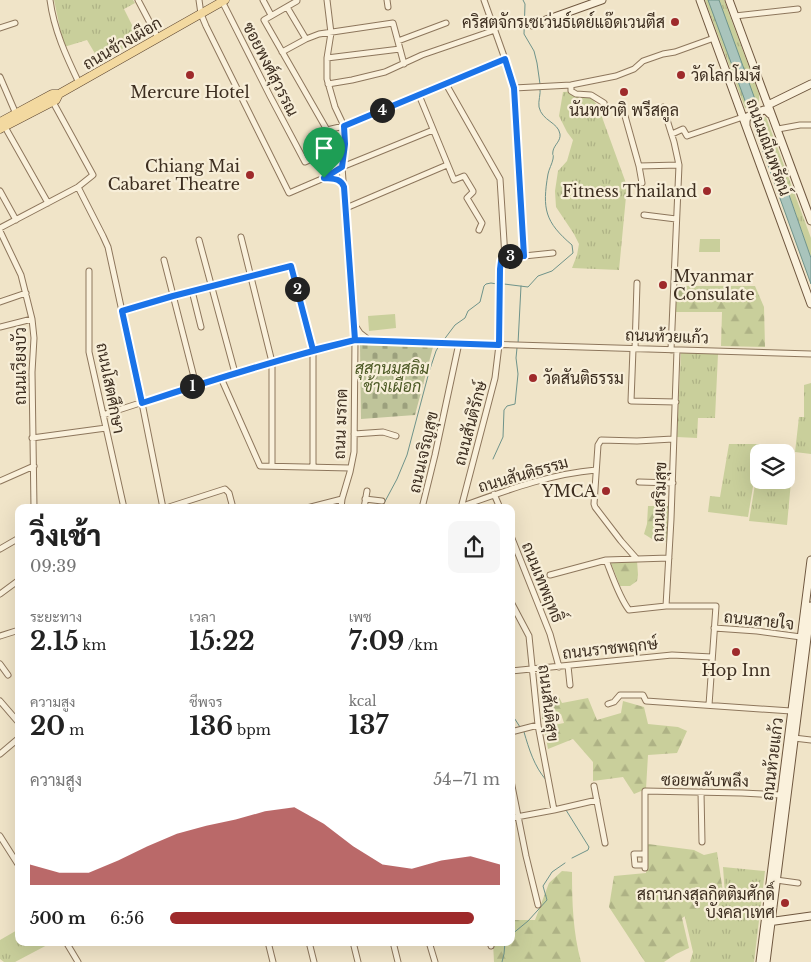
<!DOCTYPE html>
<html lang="th">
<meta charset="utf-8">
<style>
body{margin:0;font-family:"Libre Baskerville",Sarabun,serif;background:#f6f6f6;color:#222;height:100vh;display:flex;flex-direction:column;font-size:19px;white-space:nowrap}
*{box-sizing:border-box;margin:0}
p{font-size:16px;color:#767676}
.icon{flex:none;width:28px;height:28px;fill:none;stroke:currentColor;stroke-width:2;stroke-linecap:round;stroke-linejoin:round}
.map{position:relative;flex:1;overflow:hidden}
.side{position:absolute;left:15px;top:504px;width:500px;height:442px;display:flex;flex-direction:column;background:#fff;border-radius:10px;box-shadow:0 5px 20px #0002}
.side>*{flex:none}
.controls{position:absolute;left:750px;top:444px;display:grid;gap:10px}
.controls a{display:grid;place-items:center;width:45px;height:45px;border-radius:10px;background:#fff;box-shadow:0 5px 20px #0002;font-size:25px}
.pin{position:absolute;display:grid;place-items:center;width:42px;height:42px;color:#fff;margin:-51px -21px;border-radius:50% 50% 50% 0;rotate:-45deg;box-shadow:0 0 5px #0007}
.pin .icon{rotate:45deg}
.km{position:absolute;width:25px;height:25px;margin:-12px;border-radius:50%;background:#222;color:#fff;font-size:14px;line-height:25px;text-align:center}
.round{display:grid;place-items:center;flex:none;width:52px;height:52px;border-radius:10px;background:#f6f6f6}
.head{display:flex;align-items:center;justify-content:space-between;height:85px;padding:0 15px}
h1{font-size:28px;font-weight:800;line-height:38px}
.metrics{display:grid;grid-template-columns:repeat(3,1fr);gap:8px;height:85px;padding:5px 15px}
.metrics div{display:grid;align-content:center}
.metrics b{font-size:25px;font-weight:800}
.metrics small{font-size:14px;font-weight:400}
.metrics p{font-size:14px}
.chart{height:140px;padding:10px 15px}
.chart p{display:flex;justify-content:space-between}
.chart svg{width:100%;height:90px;margin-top:5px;fill:#9e2a2b;opacity:.7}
ul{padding:0 15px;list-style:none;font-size:16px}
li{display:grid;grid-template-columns:80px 60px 1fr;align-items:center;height:38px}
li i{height:12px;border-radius:6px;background:#9e2a2b}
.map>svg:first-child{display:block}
</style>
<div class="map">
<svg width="811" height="962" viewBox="0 0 811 962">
<defs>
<pattern id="grass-tufts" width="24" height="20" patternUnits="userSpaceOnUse" patternTransform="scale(1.25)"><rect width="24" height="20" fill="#c9cf9b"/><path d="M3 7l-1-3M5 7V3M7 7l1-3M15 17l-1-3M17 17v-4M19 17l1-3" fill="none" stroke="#aeb285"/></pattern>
<pattern id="forest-firs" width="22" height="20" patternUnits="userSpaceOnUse" patternTransform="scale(1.25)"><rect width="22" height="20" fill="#c9cf9b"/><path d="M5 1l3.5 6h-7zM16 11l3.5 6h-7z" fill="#aeb285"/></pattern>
<pattern id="cemetery-stones" width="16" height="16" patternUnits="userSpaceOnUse" patternTransform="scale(1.25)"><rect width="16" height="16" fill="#bfc49a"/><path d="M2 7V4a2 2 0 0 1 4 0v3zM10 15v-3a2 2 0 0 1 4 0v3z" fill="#9ca07d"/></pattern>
</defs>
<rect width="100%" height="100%" fill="#f0e4c8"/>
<!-- grass -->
<path fill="url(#grass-tufts)" d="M54 0H133L135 3 124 9 139 39 100 62 87 40 64 47Z
M705 0H724L759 94V103C755 106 750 109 745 108Z
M578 91 590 96 598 106 627 186 619 270 572 268 577 255 579 244 574 234 556 207 555 191 558 171 567 161 573 140 567 132 559 116 563 92Z
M766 117 811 238V258L763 118Z
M681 352 718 354 715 418H698L697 438 677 437Z
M811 383V454L795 452 799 417H804V385Z
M729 444H760L748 517 708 512 710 496 720 497Z
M761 447 794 449 787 525 749 521 759 460V480H786V452H760Z
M723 867 765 871 754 962H690L693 952 683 909 725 895Z
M19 929V942L51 943 15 962H4L0 959V940Z"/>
<!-- forest -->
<path fill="url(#forest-firs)" d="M676 286H755L764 307 765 347 721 346 722 312H675Z
M648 506H670L668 542 652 539 644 534 647 524Z
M637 560 638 575 637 581 630 586H620L611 563Z
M559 697 562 703 588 698 597 720 621 713 623 701 644 707 648 724 678 727 687 731 677 753 648 755 646 789 634 794 623 777 593 781V762L573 739 548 749 544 727 564 723 561 714 542 719V699Z
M648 844 694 850 704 855 717 852 723 892 719 904 697 909 682 918 689 948 676 954 664 962H645L609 907 614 876 646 873Z
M562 871 572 872C572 903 573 932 581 962H494L493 943 511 942V920H535L549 883Z"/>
<!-- cemetery -->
<path fill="url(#cemetery-stones)" d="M360 345 433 347 415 415 361 419Z"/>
<!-- garden -->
<path fill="#c9cf9b" d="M700 239H720V252H699Z
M395 314 396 328 369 331 368 316Z"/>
<!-- water -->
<path fill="#a9c4bc" stroke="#6f938a" d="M708 0H719L756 102 747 106Z
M762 117 811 258V284L752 121Z"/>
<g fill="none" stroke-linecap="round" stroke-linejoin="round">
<!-- stream -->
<path stroke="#6f938a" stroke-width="1" d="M523 0 525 4 524 34 534 51 537 63 540 84
M504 284 528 287 538 276 552 271 573 253 572 245C545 222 542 209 548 174 549 169 552 164 553 159 554 152 552 158 553 151 554 145 561 141 560 134 558 122 542 121 539 107 538 101 541 94 540 88
M443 341 455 325 465 318 468 311 480 302 484 286 486 284 491 283 497 284
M518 344 521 286
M493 459 503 437 504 410 507 406 515 404 518 374 516 358 517 348
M382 507 397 479 407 455 429 372 436 351 440 344
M511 713 520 727
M523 730 524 732C529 749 534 766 546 780
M566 810 589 847 588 850 572 858
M511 935 528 921 547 900 543 886 552 872 565 863
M502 962 504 954 505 942"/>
<defs>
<path id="street" d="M50 0C54 30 66 56 79 83
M138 0 158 38
M199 0 201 14 206 26 289 193 324 178 342 167 433 130
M263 0 271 15
M297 0V1L264 20 327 130 344 126 505 59
M327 0 331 33 327 58V79L335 107 344 126 345 144 342 167 355 340 354 452 350 472 342 499 341 508
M387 0 388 7
M484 0 505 59 514 88 524 256 505 257
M222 1 270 96 305 162 345 144
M287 7 306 39
M735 16 798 9
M0 28 15 23
M398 41 446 23
M282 52 306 39 319 34 393 23 404 64
M327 58 400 49
M0 77 16 114
M328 84 352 80 385 72 422 55 495 30
M446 84 500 179 505 257
M571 85V91L576 94 591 95 604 103
M514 88 571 85 616 76 634 69 643 61 663 54 675 52 714 38
M419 95 454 180 464 176 473 191V192L467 198 482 223 479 230
M663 107 674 142 679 165 671 350
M625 116 639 166 642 183
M5 127 48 203
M778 129 800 125H811
M672 134 683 129 687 136 743 117
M639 166 679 165
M325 178C332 178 340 178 344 185
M78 187 103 236 108 247 142 403 163 508
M0 191 16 220
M346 208 447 165
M644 215 676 219
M0 228 78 187 93 175 53 102
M0 231 21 275 32 319 34 338 32 372 34 508
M241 237 272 362V465
M199 240 235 373
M524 256 553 253
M164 260 196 385
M89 271V352L124 508
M192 291 201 327
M0 302 26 293
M122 311 173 296 291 266 313 350V467
M354 324 360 333 369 340
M0 327 32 319
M633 349 631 401 676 402
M635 349 637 283
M221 378 260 466 350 468
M103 415C186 388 270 361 355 340L811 354
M354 434 383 432 396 436
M32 438 106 428
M0 481 34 466
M639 482 673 483
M494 494 500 508
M365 499 382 501
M460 507C505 491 549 474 596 470
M166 508 225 489 229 493 233 508
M307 508 342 499
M364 508 367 491
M422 508 435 455 459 343
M461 508 495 378 499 345 500 269 501 261 505 257
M511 536 550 634 559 667
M0 549 19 538
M636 558 621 541 595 507 594 504 598 445 601 440 637 441 673 439
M606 560C612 575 619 597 629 610L666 606H716L709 705
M550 575 606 560 669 558
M0 594 19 580
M511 602 529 636 538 725 554 810
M666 606 671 519 677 350
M714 628 757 631 801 637
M0 636 19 630
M0 664 8 675
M568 666 570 685
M511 671 672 655 712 657
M0 701 19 723
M608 704 614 702 620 695H643L646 701 791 711
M511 732 538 725
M794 738 811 740
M0 754 19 738
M511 781 526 856 538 905
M594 786 605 843
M701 792 702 842
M511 818 554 810 597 800
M0 836 19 866
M645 854H634L635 865H645
M645 868V791L742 793 781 795
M776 880 798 883
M66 942 78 962
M268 942 273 962
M309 942 314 962
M353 942 358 962
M393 942 398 962
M429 942 435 962
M490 942 491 946"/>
<path id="secondary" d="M700 0 811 304
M729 0 811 221
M532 25 602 0
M768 105 811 84
M746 125V121L747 117 764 110 767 111 770 114
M768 922 811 916
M760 962 811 560
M766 962 811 606"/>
<path id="primary" d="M0 122 52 94H59L225 0
M0 129 56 100 59 94"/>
</defs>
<!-- street casing -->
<use href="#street" stroke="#8d765c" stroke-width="7"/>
<!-- secondary casing -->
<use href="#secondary" stroke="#6f573f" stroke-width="9"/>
<!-- primary casing -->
<use href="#primary" stroke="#5b4430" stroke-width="9"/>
<!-- street -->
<use href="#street" stroke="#faf1dc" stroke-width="5"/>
<!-- secondary -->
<use href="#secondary" stroke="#faf1dc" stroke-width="7"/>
<!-- primary -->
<use href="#primary" stroke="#f3d9a0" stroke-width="8"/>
</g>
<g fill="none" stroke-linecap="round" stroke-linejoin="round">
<defs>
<path id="route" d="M324 178C333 179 341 178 344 187L355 340C283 358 212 380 142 403L122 311 173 296 291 266 313 350 355 340 499 345 500 269 501 261 505 257 524 256 514 88 505 59 344 126 345 144 342 167 324 178"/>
</defs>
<!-- route casing -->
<use href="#route" stroke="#fff" stroke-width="10"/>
<!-- route -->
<use href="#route" stroke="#1a73e8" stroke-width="6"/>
</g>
<!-- markers -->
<g fill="#9e2a2b" stroke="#f7eed8" stroke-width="2">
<circle cx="675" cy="22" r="5"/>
<circle cx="190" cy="75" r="5"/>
<circle cx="681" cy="75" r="5"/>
<circle cx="624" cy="92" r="5"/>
<circle cx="250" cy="175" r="5"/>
<circle cx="707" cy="191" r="5"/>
<circle cx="663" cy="285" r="5"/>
<circle cx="533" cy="378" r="5"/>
<circle cx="606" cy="491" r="5"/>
<circle cx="736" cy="652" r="5"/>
<circle cx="785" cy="903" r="5"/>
</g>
<g text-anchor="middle" stroke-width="4.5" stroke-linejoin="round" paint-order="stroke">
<!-- poi labels -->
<g font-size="16" fill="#3d2e20" stroke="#f7eed8" text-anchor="end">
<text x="665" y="28">คริสตจักรเซเว่นธ์เดย์แอ๊ดเวนตีส</text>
<text x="691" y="81" text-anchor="start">วัดโลกโมฬี</text>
<text x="190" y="98" text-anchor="middle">Mercure Hotel</text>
<text x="624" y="116" text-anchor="middle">นันทชาติ พรีสคูล</text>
<text x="240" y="172">Chiang Mai<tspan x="240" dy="18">Cabaret Theatre</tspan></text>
<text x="697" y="197">Fitness Thailand</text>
<text x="673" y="282" text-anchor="start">Myanmar<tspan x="673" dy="18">Consulate</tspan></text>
<text x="543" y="384" text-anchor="start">วัดสันติธรรม</text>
<text x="596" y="497">YMCA</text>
<text x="736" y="676" text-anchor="middle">Hop Inn</text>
<text x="775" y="900">สถานกงสุลกิตติมศักดิ์<tspan x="775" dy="18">บังคลาเทศ</tspan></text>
</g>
<!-- street labels -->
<g font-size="16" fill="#3d2e20" stroke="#f7eed8">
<text transform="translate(122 43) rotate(-30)" y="6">ถนนช้างเผือก</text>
<text transform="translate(271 69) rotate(63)" y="6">ซอยพงศ์สุวรรณ</text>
<text transform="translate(769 147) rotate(70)" y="6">ถนนมณีนพรัตน์</text>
<text transform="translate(667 336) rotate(2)" y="6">ถนนห้วยแก้ว</text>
<text transform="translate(20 366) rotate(-90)" y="6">ถนนเวียงบัว</text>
<text transform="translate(111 388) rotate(79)" y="6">ถนนโสตศึกษา</text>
<text transform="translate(470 423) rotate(-75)" y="6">ถนนสันติรักษ์</text>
<text transform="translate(340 424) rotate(-88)" y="6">ถนน มรกต</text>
<text transform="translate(423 452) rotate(-77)" y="6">ถนนเจริญสุข</text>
<text transform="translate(523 474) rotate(-16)" y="6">ถนนสันติธรรม</text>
<text transform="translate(659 502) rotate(-88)" y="6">ถนนเสริมสุข</text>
<text transform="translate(543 582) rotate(68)" y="6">ถนนเทพฤทธิ์</text>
<text transform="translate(759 620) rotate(6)" y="6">ถนนสายใจ</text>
<text transform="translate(610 648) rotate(-6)" y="6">ถนนราชพฤกษ์</text>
<text transform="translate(549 703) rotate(83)" y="6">ถนนสันติสุข</text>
<text transform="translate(772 759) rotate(-83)" y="6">ถนนห้วยแก้ว</text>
<text transform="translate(705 780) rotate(1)" y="6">ซอยพลับพลึง</text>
</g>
<!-- park labels -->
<g font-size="16" font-style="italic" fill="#4d5a26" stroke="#f7eed8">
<text x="392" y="374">สุสานมุสลิม<tspan x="392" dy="18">ช้างเผือก</tspan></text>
</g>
</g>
</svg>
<div class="controls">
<a><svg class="icon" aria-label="layers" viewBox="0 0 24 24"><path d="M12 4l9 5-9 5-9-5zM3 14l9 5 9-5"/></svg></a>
</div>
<div class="pin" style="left:324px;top:178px;background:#1e9e55"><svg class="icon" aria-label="arrive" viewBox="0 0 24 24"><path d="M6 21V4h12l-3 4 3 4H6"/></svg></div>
<b class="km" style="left:192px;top:386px">1</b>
<b class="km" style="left:297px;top:289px">2</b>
<b class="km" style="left:510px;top:256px">3</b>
<b class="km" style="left:382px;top:110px">4</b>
<section class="side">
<div class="head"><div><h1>วิ่งเช้า</h1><p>09:39</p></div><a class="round"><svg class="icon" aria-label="share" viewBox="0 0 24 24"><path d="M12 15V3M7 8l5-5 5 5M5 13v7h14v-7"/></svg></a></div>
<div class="metrics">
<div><p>ระยะทาง</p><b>2.15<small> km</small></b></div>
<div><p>เวลา</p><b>15:22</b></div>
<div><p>เพซ</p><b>7:09<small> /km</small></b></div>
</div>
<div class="metrics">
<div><p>ความสูง</p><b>20<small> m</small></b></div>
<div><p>ชีพจร</p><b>136<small> bpm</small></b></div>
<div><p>kcal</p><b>137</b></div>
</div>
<div class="chart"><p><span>ความสูง</span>54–71 m</p>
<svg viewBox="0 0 160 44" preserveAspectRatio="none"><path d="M0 44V34L10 38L20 38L30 32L40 25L50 19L60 15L70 12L80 8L90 6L100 14L110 25L120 34L130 36L140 32L150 30L160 34V44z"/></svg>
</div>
<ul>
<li><b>500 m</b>6:56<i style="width:92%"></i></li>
</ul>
</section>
</div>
